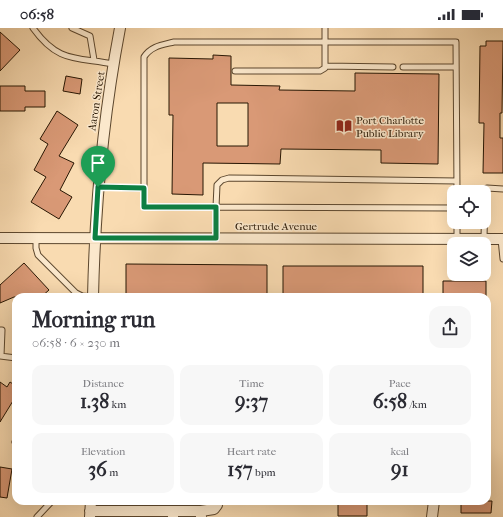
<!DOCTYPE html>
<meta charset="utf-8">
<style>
body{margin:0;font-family:"IM FELL French Canon",serif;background:#f7f7f7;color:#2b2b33;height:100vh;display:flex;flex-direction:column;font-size:15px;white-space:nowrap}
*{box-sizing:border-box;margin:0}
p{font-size:13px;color:#7c7c81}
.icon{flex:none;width:22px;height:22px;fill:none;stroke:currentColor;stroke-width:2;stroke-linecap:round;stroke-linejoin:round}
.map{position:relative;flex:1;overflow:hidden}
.details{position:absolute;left:12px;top:265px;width:479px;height:212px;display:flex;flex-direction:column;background:#fff;border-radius:12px;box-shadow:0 4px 16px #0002}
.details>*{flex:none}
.tools{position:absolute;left:447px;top:157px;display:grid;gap:8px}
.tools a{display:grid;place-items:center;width:44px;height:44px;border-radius:8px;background:#fff;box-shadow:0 4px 16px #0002;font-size:20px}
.pin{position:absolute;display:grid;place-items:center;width:34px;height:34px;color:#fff;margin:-41px -17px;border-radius:50% 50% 50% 0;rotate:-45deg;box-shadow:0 0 4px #0007}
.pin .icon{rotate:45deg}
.round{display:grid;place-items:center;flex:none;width:42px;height:42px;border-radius:12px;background:#f7f7f7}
.headline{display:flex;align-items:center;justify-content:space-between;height:68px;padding:0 20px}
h1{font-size:22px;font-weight:800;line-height:30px}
.stats{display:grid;grid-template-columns:repeat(3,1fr);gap:6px;height:68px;padding:4px 20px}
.stats div{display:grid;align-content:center;border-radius:10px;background:#f7f7f7;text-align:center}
.stats b{font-size:20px;font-weight:800}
.stats small{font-size:11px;font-weight:400}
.stats p{font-size:11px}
.status{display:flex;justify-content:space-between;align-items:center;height:28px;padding:0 20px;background:#fff;direction:ltr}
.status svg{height:11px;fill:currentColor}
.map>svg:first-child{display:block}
</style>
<div class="status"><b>06:58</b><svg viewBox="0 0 49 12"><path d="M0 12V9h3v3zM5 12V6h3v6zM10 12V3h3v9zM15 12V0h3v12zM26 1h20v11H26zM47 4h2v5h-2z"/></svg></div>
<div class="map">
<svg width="503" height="489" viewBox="0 0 503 489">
<rect width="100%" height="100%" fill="#f9dbb1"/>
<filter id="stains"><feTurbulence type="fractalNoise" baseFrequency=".005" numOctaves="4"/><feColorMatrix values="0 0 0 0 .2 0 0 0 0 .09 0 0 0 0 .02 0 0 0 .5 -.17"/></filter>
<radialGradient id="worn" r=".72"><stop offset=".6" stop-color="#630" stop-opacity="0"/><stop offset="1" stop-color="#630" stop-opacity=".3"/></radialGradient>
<!-- building -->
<path fill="#d99976" stroke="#271603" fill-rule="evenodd" d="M0 4 20 22 0 43Z
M486 13H503L502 85H500V110H503V145H483L484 95H479L480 18H486Z
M213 27 231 28V57L280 58 279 62 355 63V45L439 46 438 136 381 135V122L281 121 280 136 203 135V167L172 166 173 87H169V30L213 31ZM217 75H248V118H217Z
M66 48 82 51 80 66 63 63Z
M0 58H25V63H45V79H25V83H0Z
M57 83 78 97 59 128 74 135 60 162 72 169 59 191 31 174 46 149 34 142 48 116 40 111Z
M24 235 49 262 41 269H14L0 275V257Z
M126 236 267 237V267L126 266Z
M283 238H423V269L283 268Z
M443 253H486V269H443Z
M0 354 7 359 10 354 16 358V368L0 394Z
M0 439 12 441 7 470 0 469Z
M338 473H367V488H338Z
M461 473H492L491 485H461Z"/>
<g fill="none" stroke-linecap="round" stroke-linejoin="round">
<defs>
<path id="service" d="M33 0C58 35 76 29 113 36
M72 0 90 8 94 32
M325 38 393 39
M403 39H456
M235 43H320L325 40V0
M98 159 144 160V29C151 18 162 17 174 14H456L457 164
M144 160V179H216L217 157 222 152 229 150 457 153
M457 194V211
M36 210V220L38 227 76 265 82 268 93 269
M216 210V179L454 180
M484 211 485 162 487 160 503 161
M501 211 503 231
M0 302H2L1 328
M0 328 16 330
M15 414 16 415
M37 489 52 473"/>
<path id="minor" d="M0 210 503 211
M93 269C95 178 103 89 120 0
M90 483H173V489
M173 483H201V489
M201 483 214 481 217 477V473
M90 489 91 473
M432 489 434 473"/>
</defs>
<!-- service casing -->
<use href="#service" stroke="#5c472e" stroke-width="7"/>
<!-- minor casing -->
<use href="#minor" stroke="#5c472e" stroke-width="12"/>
<!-- service -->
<use href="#service" stroke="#fbe8cc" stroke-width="5"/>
<!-- minor -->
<use href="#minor" stroke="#fbe8cc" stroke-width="10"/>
</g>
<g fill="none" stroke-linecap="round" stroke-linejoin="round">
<defs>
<path id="route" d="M98 159 144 160V179H216V210H95Z"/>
</defs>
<!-- route casing -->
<use href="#route" stroke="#fff" stroke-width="8"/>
<!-- route -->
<use href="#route" stroke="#0b8043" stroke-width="5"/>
</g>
<!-- icons -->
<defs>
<symbol id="library-bare" viewBox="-9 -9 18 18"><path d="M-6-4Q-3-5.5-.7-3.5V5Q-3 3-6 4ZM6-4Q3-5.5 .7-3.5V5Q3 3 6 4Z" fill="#8f2418" stroke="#fbe8cc" stroke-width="2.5" paint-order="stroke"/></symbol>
</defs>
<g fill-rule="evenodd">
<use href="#library-bare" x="333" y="87" width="22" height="22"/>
</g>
<g text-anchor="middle" stroke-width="3" stroke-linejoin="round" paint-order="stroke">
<!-- street labels -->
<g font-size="11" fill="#271603" stroke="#fbe8cc">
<text transform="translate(96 73) rotate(-81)" y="4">Aaron Street</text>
<text x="276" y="202">Gertrude Avenue</text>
</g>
<!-- poi labels -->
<g font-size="11" fill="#271603" stroke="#fbe8cc" text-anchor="start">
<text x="356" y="96">Port Charlotte<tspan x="356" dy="13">Public Library</tspan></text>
</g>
</g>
<rect width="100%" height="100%" filter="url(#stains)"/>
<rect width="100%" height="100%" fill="url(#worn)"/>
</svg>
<div class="tools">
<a><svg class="icon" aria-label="locate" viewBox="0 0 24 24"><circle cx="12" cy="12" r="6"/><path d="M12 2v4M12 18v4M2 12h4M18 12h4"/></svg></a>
<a><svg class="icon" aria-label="layers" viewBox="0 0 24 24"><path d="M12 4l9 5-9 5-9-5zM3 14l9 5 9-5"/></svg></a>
</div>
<div class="pin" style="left:98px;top:159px;background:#1e9e55"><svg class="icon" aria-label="arrive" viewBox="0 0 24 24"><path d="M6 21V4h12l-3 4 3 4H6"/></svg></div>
<section class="details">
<div class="headline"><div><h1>Morning run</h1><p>06:58 · 6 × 230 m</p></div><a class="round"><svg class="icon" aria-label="share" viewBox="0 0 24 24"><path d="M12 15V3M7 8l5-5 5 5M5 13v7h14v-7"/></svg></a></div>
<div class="stats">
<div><p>Distance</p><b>1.38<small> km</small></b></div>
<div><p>Time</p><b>9:37</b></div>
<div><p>Pace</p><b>6:58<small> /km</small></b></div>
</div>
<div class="stats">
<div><p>Elevation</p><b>36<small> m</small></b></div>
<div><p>Heart rate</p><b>157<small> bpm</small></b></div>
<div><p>kcal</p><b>91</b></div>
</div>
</section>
</div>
